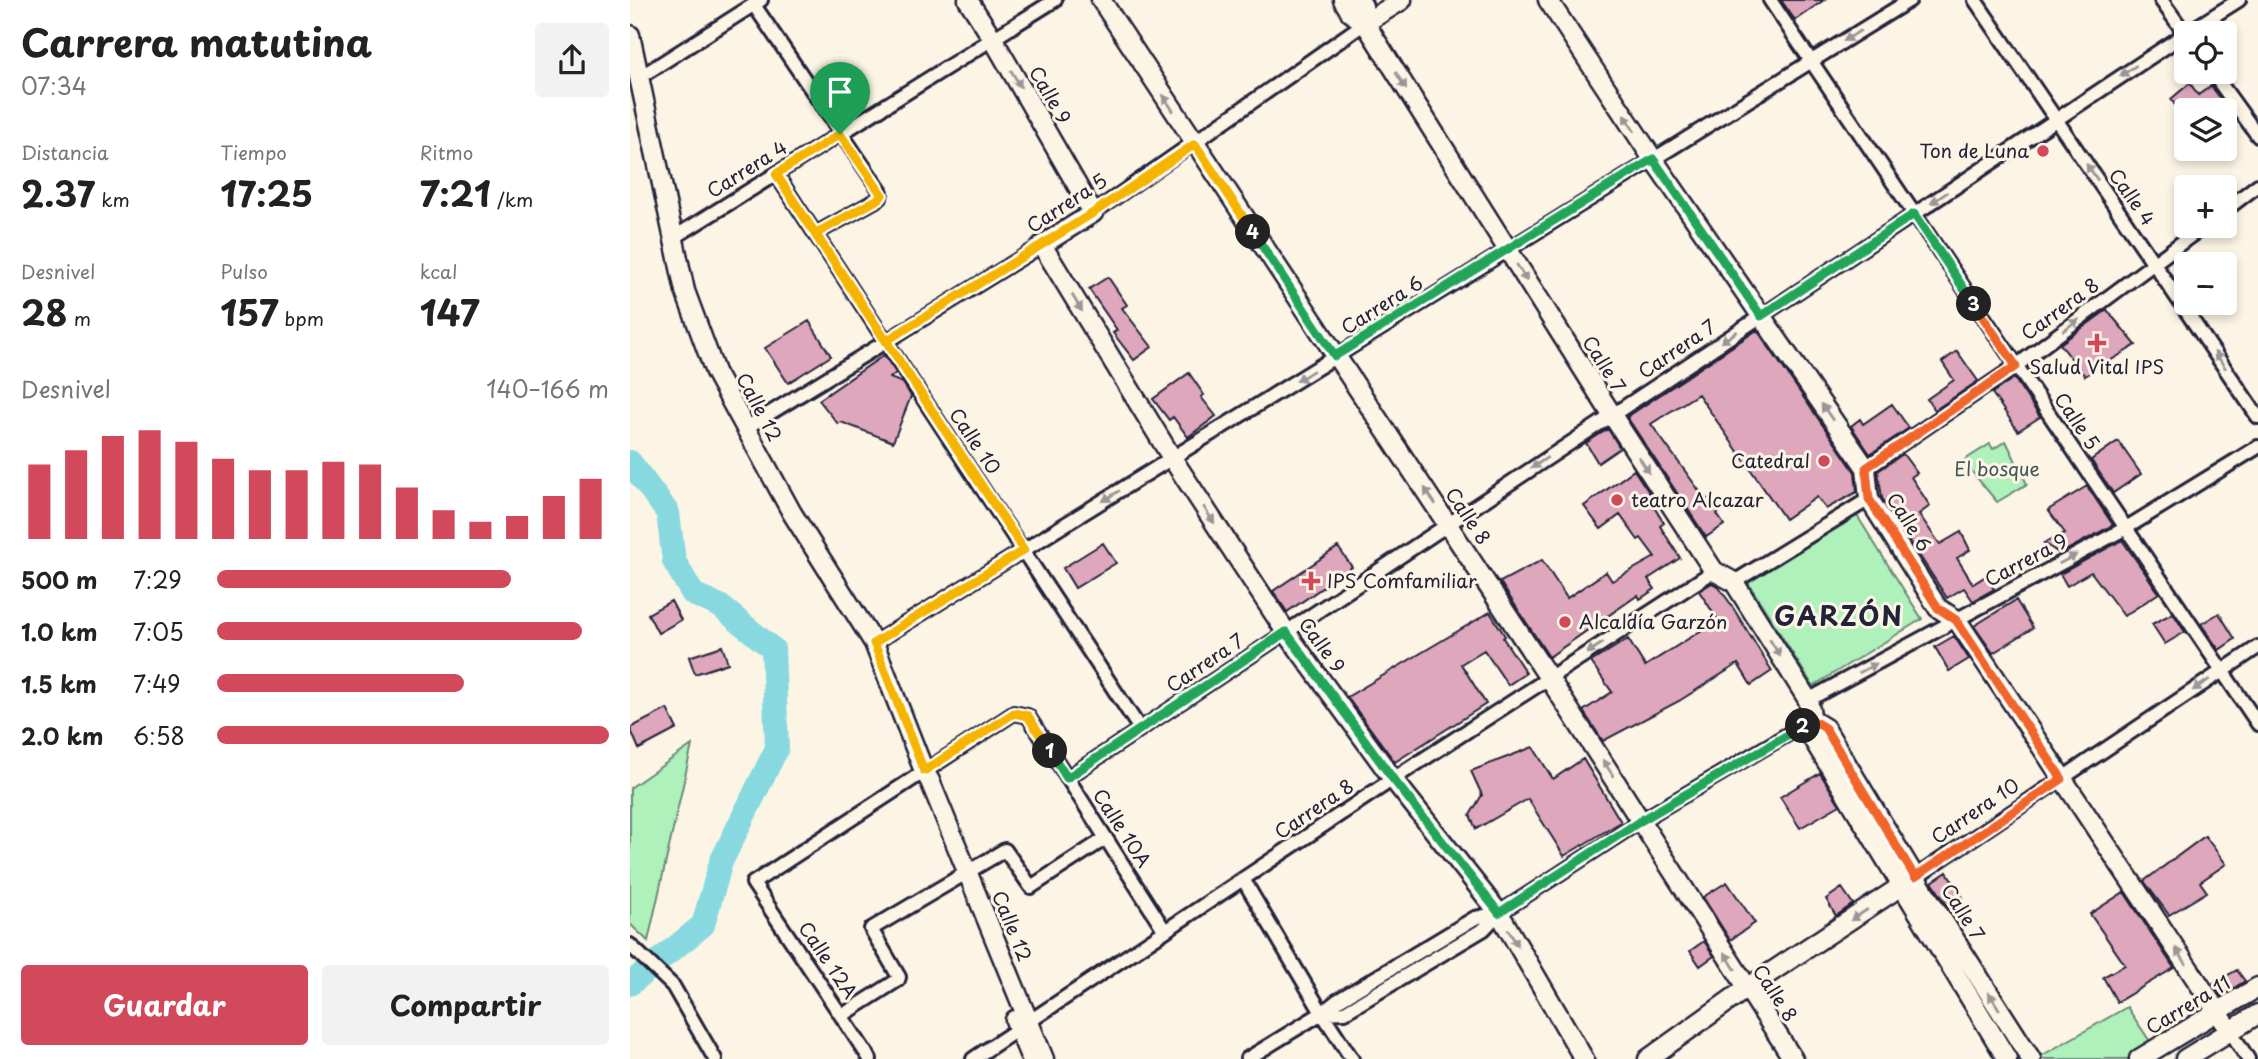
<!DOCTYPE html>
<html lang="es">
<meta charset="utf-8">
<style>
body{margin:0;font-family:"Playpen Sans",sans-serif;background:#f2f2f2;color:#222;height:100vh;display:flex;flex-direction:column;font-size:26px;white-space:nowrap}
*{box-sizing:border-box;margin:0}
p{font-size:23px;color:#767676}
.icon{flex:none;width:38px;height:38px;fill:none;stroke:currentColor;stroke-width:2;stroke-linecap:round;stroke-linejoin:round}
.map{position:relative;flex:1;overflow:hidden}
.drawer{display:flex;flex-direction:column;background:#fff;width:630px}
.drawer>*{flex:none}
.tools{position:absolute;left:1544px;top:21px;display:grid;gap:14px}
.tools a{display:grid;place-items:center;width:63px;height:63px;border-radius:7px;background:#fff;box-shadow:0 4px 10px #0003;font-size:35px}
.pin{position:absolute;display:grid;place-items:center;width:60px;height:60px;color:#fff;margin:-72px -30px;border-radius:50% 50% 50% 0;rotate:-45deg;box-shadow:0 0 7px #0007}
.pin .icon{rotate:45deg}
.km{position:absolute;width:35px;height:35px;margin:-18px;border-radius:50%;background:#222;color:#fff;font-size:19px;line-height:35px;text-align:center}
.round{display:grid;place-items:center;flex:none;width:74px;height:74px;border-radius:7px;background:#f2f2f2}
.overview{display:flex;align-items:center;justify-content:space-between;height:119px;padding:0 21px}
h1{font-size:38px;font-weight:700;line-height:52px}
.stats{display:grid;grid-template-columns:repeat(3,1fr);gap:10px;height:119px;padding:7px 21px}
.stats div{display:grid;align-content:center}
.stats b{font-size:35px;font-weight:700}
.stats small{font-size:19px;font-weight:400}
.stats p{font-size:19px}
.chart{height:196px;padding:14px 21px}
.chart p{display:flex;justify-content:space-between}
.chart svg{width:100%;height:126px;margin-top:7px;stroke:#d1495b;stroke-width:6}
.primary-button{display:flex;gap:14px;margin-top:auto;padding:14px 21px}
.primary-button a{flex:1;height:80px;border-radius:7px;background:#d1495b;color:#fff;font-size:28px;font-weight:700;line-height:80px;text-align:center}
.primary-button a+a{background:#f2f2f2;color:#222}
ul{padding:0 21px;list-style:none;font-size:23px}
li{display:grid;grid-template-columns:112px 84px 1fr;align-items:center;height:52px}
li i{height:18px;border-radius:9px;background:#d1495b}
main{display:flex;flex:1;min-height:0}
.map>svg:first-child{display:block}
</style>
<main>
<section class="drawer">
<div class="overview"><div><h1>Carrera matutina</h1><p>07:34</p></div><a class="round"><svg class="icon" aria-label="share" viewBox="0 0 24 24"><path d="M12 15V3M7 8l5-5 5 5M5 13v7h14v-7"/></svg></a></div>
<div class="stats">
<div><p>Distancia</p><b>2.37<small> km</small></b></div>
<div><p>Tiempo</p><b>17:25</b></div>
<div><p>Ritmo</p><b>7:21<small> /km</small></b></div>
</div>
<div class="stats">
<div><p>Desnivel</p><b>28<small> m</small></b></div>
<div><p>Pulso</p><b>157<small> bpm</small></b></div>
<div><p>kcal</p><b>147</b></div>
</div>
<div class="chart"><p><span>Desnivel</span>140–166 m</p>
<svg viewBox="0 0 160 44" preserveAspectRatio="none"><path d="M5 44V18M15 44V13M25 44V8M35 44V6M45 44V10M55 44V16M65 44V20M75 44V20M85 44V17M95 44V18M105 44V26M115 44V34M125 44V38M135 44V36M145 44V29M155 44V23"/></svg>
</div>
<ul>
<li><b>500 m</b>7:29<i style="width:75%"></i></li>
<li><b>1.0 km</b>7:05<i style="width:93%"></i></li>
<li><b>1.5 km</b>7:49<i style="width:63%"></i></li>
<li><b>2.0 km</b>6:58<i style="width:100%"></i></li>
</ul>
<div class="primary-button"><a>Guardar</a><a>Compartir</a></div>
</section>
<div class="map">
<svg width="1628" height="1059" viewBox="0 0 1628 1059">
<rect width="100%" height="100%" fill="#fcf5e5"/>
<filter id="ink" filterUnits="userSpaceOnUse"><feTurbulence type="fractalNoise" baseFrequency=".0143" numOctaves="2"/><feDisplacementMap in="SourceGraphic" scale="14" xChannelSelector="R" yChannelSelector="G"/><feConvolveMatrix kernelMatrix="1 2 1 2 8 2 1 2 1" color-interpolation-filters="sRGB"/></filter>
<g filter="url(#ink)">
<!-- green -->
<path fill="#aff1ba" stroke="#688a7a" stroke-width="2" d="M1376 441 1397 484 1367 502 1333 461 1360 444 1363 449Z
M1226 514 1292 619 1183 686 1117 581Z
M62 745 18 941 0 924V788Z
M1497 1007 1523 1046 1502 1059H1413L1411 1056Z"/>
<g fill="none" stroke-linecap="round" stroke-linejoin="round">
<!-- river -->
<path stroke="#87d9df" stroke-width="24" d="M0 462 38 513 44 561 63 594 90 606 143 649 147 748 91 862 73 925 0 984"/>
</g>
<!-- building -->
<path fill="#dea7bc" stroke="#22223b" stroke-width="2" d="M1151 0H1194L1165 20Z
M1560 83 1568 95 1581 86 1596 106 1591 110H1548L1541 99Z
M478 277 497 305 492 308 522 347 504 360 483 333 487 330 459 289Z
M1477 310 1506 345 1455 376 1430 344Z
M179 321 201 356 158 383 135 348Z
M1127 330 1225 472 1227 492 1196 509 1187 497 1155 519 1068 394 1021 424 1076 500 1081 497 1090 511 1087 514 1094 525 1076 537 997 417Z
M1327 351 1348 381 1305 410 1297 399 1324 380 1312 362Z
M254 355 266 373 260 378 273 383 281 396 263 442 211 422 208 424 189 400Z
M559 373 574 395 571 397 586 416 558 437 543 417 539 420 523 399Z
M1384 378 1410 417 1388 431 1362 393Z
M1262 404 1279 428 1240 454 1221 426 1230 419 1233 424Z
M978 429 990 448 968 463 956 443Z
M1488 441 1511 474 1483 493 1461 460Z
M1273 454 1287 473 1281 477 1300 506 1289 514 1302 533 1310 544 1331 532 1340 550 1327 558 1343 584 1356 576 1364 589 1343 601 1334 588 1317 598 1252 498 1248 471Z
M1004 470 1020 494 1017 496 1034 523 1030 526 1050 558 1018 579 1025 589 1010 599 1008 595 919 657 870 582 912 560 937 598 976 572 982 581 1025 557 1011 538 1008 540 990 515 971 529 954 506Z
M1457 486 1483 525 1430 554 1414 543 1435 533 1418 510Z
M1492 540 1529 593 1494 616 1461 572 1437 586 1430 574Z
M473 543 486 563 445 588 433 568Z
M708 547 722 567 657 612 643 591Z
M1082 583 1088 586 1100 603 1142 671 1121 685 1108 664 1049 701 973 741 953 711 982 692 961 662 998 639 1015 666 1088 620 1069 591Z
M1386 600 1403 628 1363 653 1344 626Z
M41 601 51 620 28 633 18 614Z
M860 612 875 636 873 638 896 673 878 685 854 650 831 664 856 704 765 762 717 697Z
M1543 613 1555 632 1535 644 1522 624Z
M1589 613 1605 639 1589 650 1571 624Z
M1324 636 1339 659 1319 671 1305 647Z
M92 646 98 663 65 674 59 657Z
M37 709 47 729 9 749 0 728Z
M903 747 923 779 953 759 991 822 934 856 898 799 846 829 840 815 852 795 841 771Z
M1190 773 1210 805 1170 828 1150 797Z
M1575 836 1596 864 1570 882 1577 892 1539 915 1514 881Z
M1317 872 1333 898 1319 908 1302 882Z
M1097 882 1125 923 1100 940 1073 897Z
M1212 888 1223 904 1206 916 1196 899Z
M1494 892 1544 968 1487 1002 1473 977 1495 965 1460 914Z
M1074 941 1084 956 1070 966 1060 951Z
M1607 970 1615 981 1591 996 1582 984Z"/>
<g fill="none" stroke-linecap="round" stroke-linejoin="round">
<defs>
<path id="street" d="M1140 0 1628 724
M1345 0 1628 417
M1531 0 1556 35
M124 5 251 192 250 198 185 234
M1582 72 1628 136
M10 77 131 0
M146 174 510 729
M1594 211 1628 185
M463 213 735 23
M43 238 425 0
M116 428 412 245
M1236 468 1386 366 1574 226
M1104 582 1239 499
M244 643 1280 0
M1178 700 1496 528 1628 447
M437 778 1555 34 1609 0
M1285 877 1628 647
M613 879 692 1013 722 1059
M0 945 43 986 85 1059
M692 1013 715 1012 854 929 869 913 1012 820 1182 720
M213 1015 268 980 269 977 241 929 375 850 401 887 476 838
M1601 1032 1618 1059
M240 1059 123 883 384 713 398 716 535 931
M343 1059 763 779 1084 571
M617 1059 692 1013 707 1001 845 918 868 913"/>
<path id="secondary" d="M338 0 363 39 463 213 412 245 542 458 656 632 763 779 869 913 954 1059
M471 0 919 678 1163 1059
M713 0 721 13 735 23 982 415 1084 571 1104 582 1178 700 1182 720 1181 736 1377 1059
M729 0 733 6 735 23
M918 0 1023 159 1236 468 1239 499 1308 608 1327 620 1601 1032
M735 23 772 0
M0 35 55 291 85 372 162 513 244 643 294 771 300 781 414 1059
M1182 720 1195 728 1285 877 1401 1059
M385 1020 401 1059
M1018 1059 1117 988 1282 879
M1509 1059 1628 987
M1555 1059 1628 1014"/>
</defs>
<!-- street casing -->
<use href="#street" stroke="#22223b" stroke-width="18"/>
<!-- secondary casing -->
<use href="#secondary" stroke="#22223b" stroke-width="23"/>
<!-- street -->
<use href="#street" stroke="#fcf5e5" stroke-width="12"/>
<!-- secondary -->
<use href="#secondary" stroke="#fcf5e5" stroke-width="18"/>
</g>
<!-- one-way arrows -->
<defs><path id="oneway-solid" d="M-6-.8H1V-3.2L6.5 0L1 3.2V.8H-6Z" transform="scale(1.75)"/></defs>
<g fill="#9a9698">
<use href="#oneway-solid" transform="translate(1222 36) rotate(148)"/>
<use href="#oneway-solid" transform="translate(1498 71) rotate(146)"/>
<use href="#oneway-solid" transform="translate(386 79) rotate(60)"/>
<use href="#oneway-solid" transform="translate(771 81) rotate(58)"/>
<use href="#oneway-solid" transform="translate(538 103) rotate(-123)"/>
<use href="#oneway-solid" transform="translate(999 123) rotate(-123)"/>
<use href="#oneway-solid" transform="translate(1462 172) rotate(-125)"/>
<use href="#oneway-solid" transform="translate(1309 198) rotate(146)"/>
<use href="#oneway-solid" transform="translate(892 273) rotate(58)"/>
<use href="#oneway-solid" transform="translate(447 303) rotate(59)"/>
<use href="#oneway-solid" transform="translate(1441 325) rotate(-36)"/>
<use href="#oneway-solid" transform="translate(1099 337) rotate(146)"/>
<use href="#oneway-solid" transform="translate(1590 360) rotate(-124)"/>
<use href="#oneway-solid" transform="translate(675 376) rotate(148)"/>
<use href="#oneway-solid" transform="translate(1197 412) rotate(-125)"/>
<use href="#oneway-solid" transform="translate(909 463) rotate(146)"/>
<use href="#oneway-solid" transform="translate(1014 465) rotate(57)"/>
<use href="#oneway-solid" transform="translate(481 496) rotate(148)"/>
<use href="#oneway-solid" transform="translate(800 496) rotate(-124)"/>
<use href="#oneway-solid" transform="translate(579 515) rotate(57)"/>
<use href="#oneway-solid" transform="translate(1438 559) rotate(-28)"/>
<use href="#oneway-solid" transform="translate(965 648) rotate(147)"/>
<use href="#oneway-solid" transform="translate(1145 648) rotate(58)"/>
<use href="#oneway-solid" transform="translate(1238 668) rotate(-28)"/>
<use href="#oneway-solid" transform="translate(1571 685) rotate(146)"/>
<use href="#oneway-solid" transform="translate(978 768) rotate(-123)"/>
<use href="#oneway-solid" transform="translate(1229 915) rotate(147)"/>
<use href="#oneway-solid" transform="translate(883 938) rotate(60)"/>
<use href="#oneway-solid" transform="translate(1551 956) rotate(-124)"/>
<use href="#oneway-solid" transform="translate(1100 961) rotate(-122)"/>
<use href="#oneway-solid" transform="translate(1364 1001) rotate(-122)"/>
</g>
</g>
<g fill="none" stroke-linecap="round" stroke-linejoin="round" filter="url(#ink)">
<defs>
<path id="split-1" d="M210 134 146 174 394 550 244 643 294 771 384 713 398 716 420 751"/>
<path id="split-2" d="M420 751 437 778 656 632 763 779 869 913 1012 820 1173 726"/>
<path id="split-3" d="M1173 726 1182 720 1195 728 1285 877 1432 779 1326 620 1308 608 1239 499 1236 468 1386 366 1344 304"/>
<path id="split-4" d="M623 232 705 356 1023 159 1131 316 1284 214 1344 304"/>
<path id="split-5" d="M210 134 252 195 250 198 185 234 256 341 463 213 565 144 623 232"/>
</defs>
<!-- split-1 casing -->
<use href="#split-1" stroke="#fff" stroke-width="14"/>
<!-- split-2 casing -->
<use href="#split-2" stroke="#fff" stroke-width="14"/>
<!-- split-3 casing -->
<use href="#split-3" stroke="#fff" stroke-width="14"/>
<!-- split-4 casing -->
<use href="#split-4" stroke="#fff" stroke-width="14"/>
<!-- split-5 casing -->
<use href="#split-5" stroke="#fff" stroke-width="14"/>
<!-- split-1 -->
<use href="#split-1" stroke="#f5b400" stroke-width="9"/>
<!-- split-2 -->
<use href="#split-2" stroke="#22a559" stroke-width="9"/>
<!-- split-3 -->
<use href="#split-3" stroke="#f0652b" stroke-width="9"/>
<!-- split-4 -->
<use href="#split-4" stroke="#22a559" stroke-width="9"/>
<!-- split-5 -->
<use href="#split-5" stroke="#f5b400" stroke-width="9"/>
</g>
<!-- markers -->
<g fill="#d1495b" stroke="#fcf5e5" stroke-width="2.5">
<circle cx="1413" cy="151" r="7"/>
<path d="M1463.5 332.5h7v7h7v7h-7v7h-7v-7h-7v-7h7z"/>
<circle cx="1194" cy="461" r="7"/>
<circle cx="987" cy="500" r="7"/>
<path d="M677.5 570.5h7v7h7v7h-7v7h-7v-7h-7v-7h7z"/>
<circle cx="935" cy="622" r="7"/>
</g>
<g text-anchor="middle" stroke-width="6" stroke-linejoin="round" paint-order="stroke">
<!-- street labels -->
<g font-size="19" fill="#22223b" stroke="#fcf5e5">
<text transform="translate(420 95) rotate(60)" y="7">Calle 9</text>
<text transform="translate(117 169) rotate(-32)" y="7">Carrera 4</text>
<text transform="translate(1502 197) rotate(55)" y="7">Calle 4</text>
<text transform="translate(437 203) rotate(-33)" y="7">Carrera 5</text>
<text transform="translate(752 305) rotate(-32)" y="7">Carrera 6</text>
<text transform="translate(1430 309) rotate(-36)" y="7">Carrera 8</text>
<text transform="translate(1047 349) rotate(-34)" y="7">Carrera 7</text>
<text transform="translate(974 364) rotate(58)" y="7">Calle 7</text>
<text transform="translate(129 407) rotate(62)" y="7">Calle 12</text>
<text transform="translate(1447 421) rotate(56)" y="7">Calle 5</text>
<text transform="translate(345 441) rotate(56)" y="7">Calle 10</text>
<text transform="translate(838 516) rotate(56)" y="7">Calle 8</text>
<text transform="translate(1279 522) rotate(58)" y="7">Calle 6</text>
<text transform="translate(1396 560) rotate(-28)" y="7">Carrera 9</text>
<text transform="translate(692 645) rotate(54)" y="7">Calle 9</text>
<text transform="translate(575 663) rotate(-34)" y="7">Carrera 7</text>
<text transform="translate(684 809) rotate(-34)" y="7">Carrera 8</text>
<text transform="translate(1345 811) rotate(-34)" y="7">Carrera 10</text>
<text transform="translate(492 828) rotate(57)" y="7">Calle 10A</text>
<text transform="translate(1333 912) rotate(58)" y="7">Calle 7</text>
<text transform="translate(382 926) rotate(68)" y="7">Calle 12</text>
<text transform="translate(198 960) rotate(56)" y="7">Calle 12A</text>
<text transform="translate(1145 993) rotate(57)" y="7">Calle 8</text>
<text transform="translate(1558 1005) rotate(-31)" y="7">Carrera 11</text>
</g>
<!-- poi labels -->
<g font-size="19" fill="#22223b" stroke="#fcf5e5" text-anchor="start">
<text x="1399" y="158" text-anchor="end">Ton de Luna</text>
<text x="1467" y="374" text-anchor="middle">Salud Vital IPS</text>
<text x="1180" y="468" text-anchor="end">Catedral</text>
<text x="1001" y="507">teatro Alcazar</text>
<text x="697" y="588">IPS Comfamiliar</text>
<text x="949" y="629">Alcaldía Garzón</text>
</g>
<!-- park labels -->
<g font-size="19" fill="#45565b" stroke="#fcf5e5">
<text x="1367" y="476">El bosque</text>
</g>
<!-- district labels -->
<g font-size="26" font-weight="bold" letter-spacing="2" fill="#22223b" stroke="#fcf5e5">
<text x="1209" y="626">GARZÓN</text>
</g>
</g>
</svg>
<div class="tools">
<a><svg class="icon" aria-label="locate" viewBox="0 0 24 24"><circle cx="12" cy="12" r="6"/><path d="M12 2v4M12 18v4M2 12h4M18 12h4"/></svg></a>
<a><svg class="icon" aria-label="layers" viewBox="0 0 24 24"><path d="M12 4l9 5-9 5-9-5zM3 14l9 5 9-5"/></svg></a>
<a>+</a>
<a>−</a>
</div>
<div class="pin" style="left:210px;top:134px;background:#1e9e55"><svg class="icon" aria-label="arrive" viewBox="0 0 24 24"><path d="M6 21V4h12l-3 4 3 4H6"/></svg></div>
<b class="km" style="left:420px;top:751px">1</b>
<b class="km" style="left:1173px;top:726px">2</b>
<b class="km" style="left:1344px;top:304px">3</b>
<b class="km" style="left:623px;top:232px">4</b>
</div>
</main>
